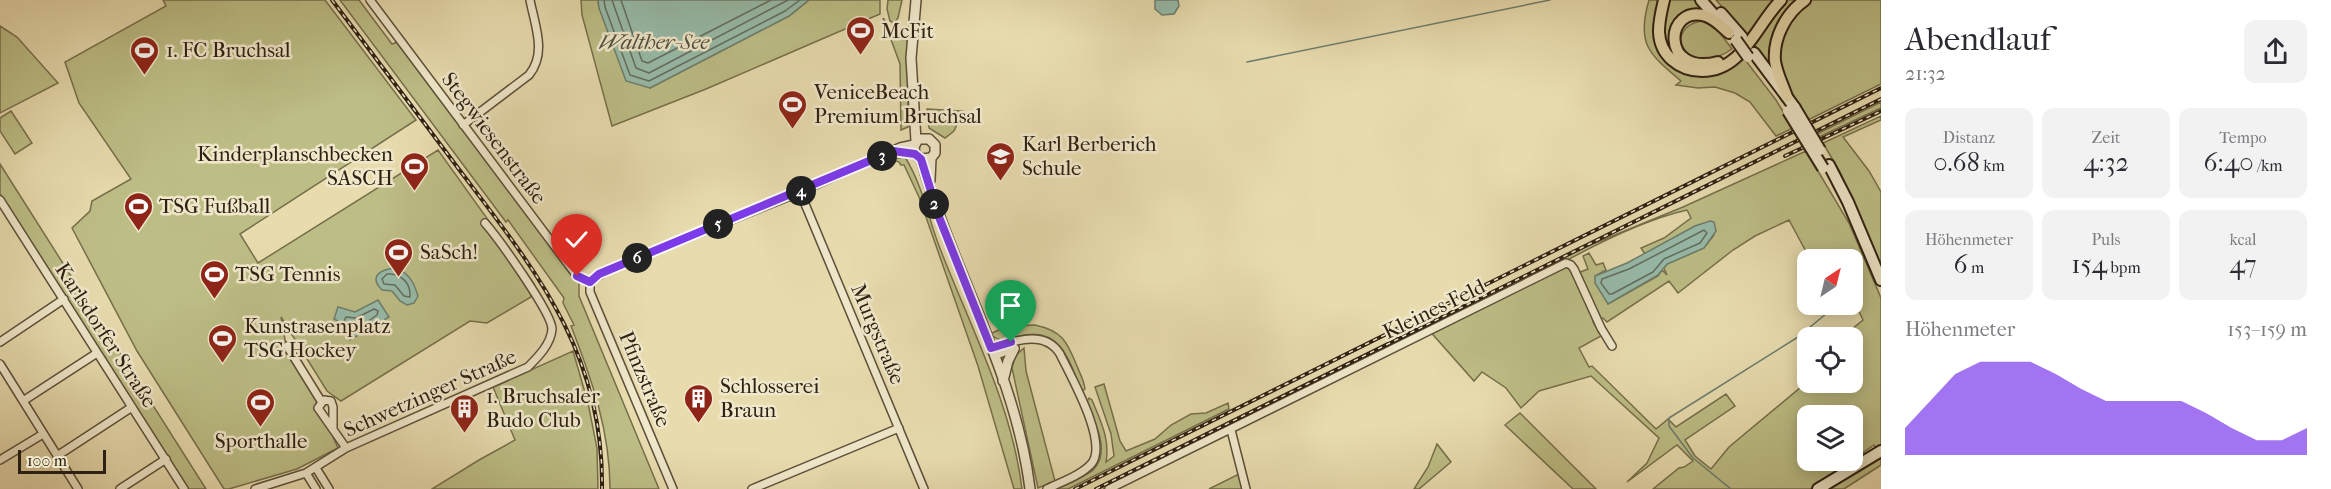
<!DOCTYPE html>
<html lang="de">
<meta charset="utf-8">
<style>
body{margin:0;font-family:"IM FELL French Canon",serif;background:#f2f2f3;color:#2b2b33;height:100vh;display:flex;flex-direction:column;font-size:22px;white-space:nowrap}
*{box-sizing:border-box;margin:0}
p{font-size:20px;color:#7c7c81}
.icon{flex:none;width:33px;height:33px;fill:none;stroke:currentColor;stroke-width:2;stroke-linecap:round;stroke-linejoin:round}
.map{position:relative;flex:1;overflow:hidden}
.drawer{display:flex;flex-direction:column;background:#fff;width:450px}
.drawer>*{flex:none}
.needle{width:39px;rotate:35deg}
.buttons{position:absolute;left:1797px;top:249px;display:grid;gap:12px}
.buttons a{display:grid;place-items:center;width:66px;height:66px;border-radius:12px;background:#fff;box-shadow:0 3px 15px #0003;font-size:30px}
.scale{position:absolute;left:18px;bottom:15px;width:88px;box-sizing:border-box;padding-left:6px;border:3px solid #2e2012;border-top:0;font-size:16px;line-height:21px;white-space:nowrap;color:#2e2012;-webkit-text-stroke:4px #f0e8cb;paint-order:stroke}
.pin{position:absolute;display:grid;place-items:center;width:51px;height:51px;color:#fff;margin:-62px -26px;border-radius:50% 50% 50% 0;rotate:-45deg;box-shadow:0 0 6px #0007}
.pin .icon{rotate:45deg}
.km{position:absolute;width:30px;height:30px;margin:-15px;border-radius:50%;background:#222;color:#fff;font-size:16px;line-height:30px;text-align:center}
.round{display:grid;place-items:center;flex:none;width:63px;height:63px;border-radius:12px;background:#f2f2f3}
.overview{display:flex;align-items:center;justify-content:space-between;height:102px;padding:0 24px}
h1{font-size:33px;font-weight:600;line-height:45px}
.figures{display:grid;grid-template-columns:repeat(3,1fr);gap:9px;height:102px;padding:6px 24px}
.figures div{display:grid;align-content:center;border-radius:12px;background:#f2f2f3;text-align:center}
.figures b{font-size:26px;font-weight:600}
.figures small{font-size:16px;font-weight:400}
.figures p{font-size:16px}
.chart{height:168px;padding:12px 24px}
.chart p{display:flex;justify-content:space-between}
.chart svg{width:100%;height:108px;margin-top:6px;fill:#7c3aed;opacity:.7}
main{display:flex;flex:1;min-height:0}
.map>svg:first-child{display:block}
</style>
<main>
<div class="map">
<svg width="1881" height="489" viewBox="0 0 1881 489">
<rect width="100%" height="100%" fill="#e8dcaf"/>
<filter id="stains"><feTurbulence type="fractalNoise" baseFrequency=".00333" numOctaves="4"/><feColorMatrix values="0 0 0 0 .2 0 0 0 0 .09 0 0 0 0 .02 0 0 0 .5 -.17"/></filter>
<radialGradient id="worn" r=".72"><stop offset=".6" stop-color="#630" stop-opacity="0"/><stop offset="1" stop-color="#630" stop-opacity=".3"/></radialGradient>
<!-- green -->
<path fill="#bdbe86" stroke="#766f4c" stroke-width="1.5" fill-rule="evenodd" d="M163 0H325L416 120 240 234 258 263 438 150 534 284 531 297 487 323 470 321 341 401 327 391 281 317 287 351 317 402 338 448 297 469 229 489H224L137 351 72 228 90 211 92 201 131 179 79 103 65 62 166 6Z
M340 0H359L392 44 398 42 579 283V296L659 489H610C610 431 592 380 571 326L574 325 563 303 564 298 508 220 506 222Z
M581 0H598L599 8 650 88 789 16 809 0H880V14L706 89 612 126 582 15Z
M888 0H902L898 18 894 23 890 21 887 9Z
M1649 0H1661L1663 55C1695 70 1713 86 1743 57L1776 100 1793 128 1776 136 1750 102 1735 93 1715 87 1698 88 1676 85 1681 81C1649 54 1636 44 1649 0Z
M1668 0H1694L1701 7 1699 10C1676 13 1668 28 1672 50H1669L1664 32Z
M1716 0H1776L1749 36Z
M1787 0H1799L1789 10 1772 70 1754 44 1777 10Z
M1809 0H1881V84L1808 120 1780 72V40L1793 14Z
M883 18 898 38 908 41V127L901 130 900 64Z
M1701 21C1716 26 1723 37 1732 49 1688 80 1660 29 1701 21Z
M0 26 17 37 58 83 0 113Z
M1881 102V108L1819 137 1817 134Z
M927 109 960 111H963L954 131 945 138 929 128Z
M11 111 32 143 15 154 0 131V118Z
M1881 116V120L1843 137 1869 171 1881 192V270L1840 172 1823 143Z
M1806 151 1849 223 1881 298V445L1876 448 1874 445 1852 460V416H1808V460L1852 461 1810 489H1653L1679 468 1684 467 1693 461 1677 445 1627 482 1647 463 1659 438 1591 376 1539 391 1521 408 1506 388 1482 372 1474 381 1427 328 1231 428 1224 436 1113 489H1103L1583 248 1683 207ZM1687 210 1691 218 1664 238 1641 248 1645 254 1695 226 1714 235 1704 248 1667 264 1664 268 1667 275 1662 270 1658 276 1608 304 1595 276 1606 270 1603 263 1596 265 1589 253 1583 256 1588 269 1578 273 1600 319 1603 318 1607 322 1669 281 1678 293 1733 250 1755 236 1789 220 1810 259 1852 260 1853 299 1863 320 1842 337 1852 338V382H1807L1729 447 1711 469 1695 456 1685 440 1735 406 1726 394 1676 427 1668 419 1656 429 1592 366 1589 367 1579 348 1601 336 1593 322 1595 318 1573 270 1562 263C1600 242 1644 220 1687 210Z
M905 157C924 188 928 219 941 251 971 328 1012 406 1022 489H1014L978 366 919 197 904 165H901L899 162 891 159Z
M0 164 206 489H188L0 194Z
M1035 325C1063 331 1067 342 1077 366 1080 374 1084 380 1085 389L1081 392C1070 361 1061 326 1020 336 1007 339 1002 344 990 334L1007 326Z
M1024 348 1026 371 1055 481 1038 488 1012 368 1015 356Z
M573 351 588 403 597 448 598 489H432L479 460 515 440 493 387Z
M1104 384 1120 441 1126 451 1155 439 1171 425 1191 414 1206 413 1228 403 1229 409 1068 489H1056C1065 484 1088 476 1094 469 1111 451 1094 421 1087 402L1089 398 1092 400C1101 422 1110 439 1106 462L1114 456 1111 434 1095 387Z
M1520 413 1596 489H1573L1505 425Z
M1437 444 1451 462 1419 489H1414L1428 467Z
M1881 455V465L1844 489H1830Z
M1241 473 1244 489H1209Z"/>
<!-- water -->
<path fill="#97bcab" stroke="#6d7e6e" stroke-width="1.5" d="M598 0H809L789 16 650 88 626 81 599 8Z
M1155 0H1178L1179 6 1174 14 1162 15 1155 9Z
M1710 221 1714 222 1716 231 1704 248 1667 264 1658 275 1608 304 1595 283V276L1627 263 1695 226Z
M396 268C410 274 414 283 418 296L414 303 407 305 400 301 392 291 382 290C368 276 381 269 396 268Z
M378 300 389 317 350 340 338 321 334 319 338 307 355 312Z"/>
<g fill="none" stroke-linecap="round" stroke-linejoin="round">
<!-- shore -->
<path stroke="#626e5e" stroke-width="1.5" d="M604 0 605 7 630 75 649 81 785 11 800 0
M612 0 636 68 649 73 788 0
M621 0 642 61 648 63 771 0
M1704 230 1707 233 1700 243 1664 259 1653 272 1612 294H1609L1601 283 1602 279 1629 269Z
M387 274C401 273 411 283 410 297L404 296 395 285 384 284 382 279Z
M374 309 378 311 377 315 354 331 350 330 344 321 346 317 356 318Z"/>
<!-- stream -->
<path stroke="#6d7e6e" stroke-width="1.5" d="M1247 62 1550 0
M1852 291 1855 288
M1731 489 1693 458 1669 426V418L1798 337 1838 304"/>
<defs>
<path id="minor" d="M370 0 577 276 590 282
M463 125 529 75C547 53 535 26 530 0
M893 151 915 154
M800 192 924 489
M0 200 184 489
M590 282 606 271 800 192 900 147 914 144
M590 282V292L673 489
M0 342 64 299
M287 346 321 401
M991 348C1014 341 1045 329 1060 354 1071 377 1108 441 1092 463 1082 475 1061 482 1047 489
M994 356 1015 348
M0 364 78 489
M23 401 97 353
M333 427V407L331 401 324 400 318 408 346 448
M1231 430 1246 489
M57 456 132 407
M0 460 43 434
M316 468 329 489
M306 473 316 489
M120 489 166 459
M255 489 306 473 346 448 528 367C538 357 551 344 552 329 552 313 498 238 485 223
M752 489 899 428
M1109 489 1566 263 1571 265 1574 269 1601 328 1612 346"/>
<path id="tertiary" d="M916 0 911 58 916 141
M921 159C952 270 1016 373 1030 489
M930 180 931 158 935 153V145L929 139H918L914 147 915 154 921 159 931 158
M1003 381 1008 361 1014 349"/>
<path id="secondary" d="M1701 0 1722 24
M1721 13 1742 37
M1754 53 1795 108
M1829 165 1848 202 1881 280
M1818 489 1881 451"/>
<path id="primary" d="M1664 0C1659 21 1653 43 1672 60 1680 67 1691 71 1702 71 1743 71 1756 25 1781 0
M1718 62C1659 77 1665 3 1706 16 1715 19 1722 27 1729 33
M1787 97C1783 85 1777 74 1775 61 1773 38 1786 13 1805 0"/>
</defs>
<!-- minor casing -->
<use href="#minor" stroke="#5c4f39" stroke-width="10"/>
<!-- tertiary casing -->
<use href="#tertiary" stroke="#5c4f39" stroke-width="12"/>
<!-- secondary casing -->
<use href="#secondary" stroke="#2e2012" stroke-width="14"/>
<!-- primary casing -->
<use href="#primary" stroke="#2e2012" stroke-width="14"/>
<!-- minor -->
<use href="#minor" stroke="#f0e8cb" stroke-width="7"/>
<!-- tertiary -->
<use href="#tertiary" stroke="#f0e8cb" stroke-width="9"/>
<!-- secondary -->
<use href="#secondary" stroke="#f0e8cb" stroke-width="10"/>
<!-- primary -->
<use href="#primary" stroke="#e8dcaf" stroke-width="10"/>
<defs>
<path id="rail" d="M332 0C374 56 416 112 458 168 535 270 604 352 602 489
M1785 156 1881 111
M1075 489 1881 88
M1096 489 1881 99"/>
</defs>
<!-- rail casing -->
<use href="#rail" stroke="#2e2012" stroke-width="4"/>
<!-- rail -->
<use href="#rail" stroke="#f0e8cb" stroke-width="1.5" stroke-dasharray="4.5" stroke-linecap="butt"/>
<defs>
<path id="secondary-bridge" d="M1736 40 1748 57
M1795 108 1820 150
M1788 111 1823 168"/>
</defs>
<!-- secondary-bridge casing -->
<use href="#secondary-bridge" stroke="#2e2012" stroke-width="14" stroke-linecap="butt"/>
<!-- secondary-bridge -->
<use href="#secondary-bridge" stroke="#f0e8cb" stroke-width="10"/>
</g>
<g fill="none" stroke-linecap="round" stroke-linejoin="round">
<defs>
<path id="route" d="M577 276 590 282 599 274 893 151 915 154 921 159 939 217 991 348 1011 342"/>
</defs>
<!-- route casing -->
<use href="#route" stroke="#fff" stroke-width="12"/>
<!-- route -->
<use href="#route" stroke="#7c3aed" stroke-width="8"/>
</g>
<!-- icons -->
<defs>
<symbol id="stadium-pin" viewBox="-11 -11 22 30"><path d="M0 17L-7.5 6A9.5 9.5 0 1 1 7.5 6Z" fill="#8f2418" stroke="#f0e8cb"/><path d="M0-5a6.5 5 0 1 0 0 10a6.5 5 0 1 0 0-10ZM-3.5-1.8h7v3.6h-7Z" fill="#fff"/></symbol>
<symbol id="school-pin" viewBox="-11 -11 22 30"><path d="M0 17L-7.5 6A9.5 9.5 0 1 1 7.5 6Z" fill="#8f2418" stroke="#f0e8cb"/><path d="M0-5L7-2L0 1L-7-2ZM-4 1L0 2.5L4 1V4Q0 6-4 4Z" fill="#fff"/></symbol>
<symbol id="building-pin" viewBox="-11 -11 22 30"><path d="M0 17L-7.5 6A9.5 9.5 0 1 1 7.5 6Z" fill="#8f2418" stroke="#f0e8cb"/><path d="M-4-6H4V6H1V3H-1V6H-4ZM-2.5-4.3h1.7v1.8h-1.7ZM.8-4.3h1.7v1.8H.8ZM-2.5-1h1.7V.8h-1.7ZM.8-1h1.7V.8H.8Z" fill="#fff"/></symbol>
</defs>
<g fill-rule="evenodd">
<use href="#stadium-pin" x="844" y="14" width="33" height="45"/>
<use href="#stadium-pin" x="128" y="34" width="33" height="45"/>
<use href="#stadium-pin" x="776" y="88" width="33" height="45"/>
<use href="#school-pin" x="984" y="140" width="33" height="45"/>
<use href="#stadium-pin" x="398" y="150" width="33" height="45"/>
<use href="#stadium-pin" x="122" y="190" width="33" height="45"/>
<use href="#stadium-pin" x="382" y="236" width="33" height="45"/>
<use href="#stadium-pin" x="198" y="258" width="33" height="45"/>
<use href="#stadium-pin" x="206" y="322" width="33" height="45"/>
<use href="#building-pin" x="682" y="382" width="33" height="45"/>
<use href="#stadium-pin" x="244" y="386" width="33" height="45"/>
<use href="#building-pin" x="448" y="392" width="33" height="45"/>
</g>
<g text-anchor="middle" stroke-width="5" stroke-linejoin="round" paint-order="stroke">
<!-- poi labels -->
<g font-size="21" fill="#2e2012" stroke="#f0e8cb" text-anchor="start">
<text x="881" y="38">McFit</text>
<text x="166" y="57">1. FC Bruchsal</text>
<text x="814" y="99">VeniceBeach<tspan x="814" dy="24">Premium Bruchsal</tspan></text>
<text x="1022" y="151">Karl Berberich<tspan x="1022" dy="24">Schule</tspan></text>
<text x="393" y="161" text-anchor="end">Kinderplanschbecken<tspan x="393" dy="24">SASCH</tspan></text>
<text x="159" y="213">TSG Fußball</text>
<text x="420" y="259">SaSch!</text>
<text x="235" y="281">TSG Tennis</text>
<text x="244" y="333">Kunstrasenplatz<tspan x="244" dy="24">TSG Hockey</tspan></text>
<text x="720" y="393">Schlosserei<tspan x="720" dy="24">Braun</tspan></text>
<text x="486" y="403">1. Bruchsaler<tspan x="486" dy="24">Budo Club</tspan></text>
<text x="261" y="448" text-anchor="middle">Sporthalle</text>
</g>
<!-- street labels -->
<g font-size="21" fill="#2e2012" stroke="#f0e8cb">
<text transform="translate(494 138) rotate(53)" y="7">Stegwiesenstraße</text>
<text transform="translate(1434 309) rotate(-26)" y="7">Kleines Feld</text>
<text transform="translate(878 334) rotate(67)" y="7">Murgstraße</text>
<text transform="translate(106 335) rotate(57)" y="7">Karlsdorfer Straße</text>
<text transform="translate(645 379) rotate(67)" y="7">Pfinzstraße</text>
<text transform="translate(430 393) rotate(-24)" y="7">Schwetzinger Straße</text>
</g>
<!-- water labels -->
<g font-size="22" font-style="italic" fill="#4e4f40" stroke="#f0e8cb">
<text x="654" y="49">Walther-See</text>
</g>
</g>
<rect width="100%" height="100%" filter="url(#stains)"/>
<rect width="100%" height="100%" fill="url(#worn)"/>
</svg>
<div class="buttons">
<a><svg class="needle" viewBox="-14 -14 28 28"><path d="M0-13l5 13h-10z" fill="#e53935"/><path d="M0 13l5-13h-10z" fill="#7c7c81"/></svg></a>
<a><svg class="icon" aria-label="locate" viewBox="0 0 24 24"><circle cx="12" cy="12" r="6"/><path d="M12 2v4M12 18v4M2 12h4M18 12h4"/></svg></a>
<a><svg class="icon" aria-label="layers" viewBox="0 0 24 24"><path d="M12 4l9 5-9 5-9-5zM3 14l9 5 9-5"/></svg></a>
</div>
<div class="scale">100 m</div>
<div class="pin" style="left:1011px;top:342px;background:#1e9e55"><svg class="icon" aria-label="arrive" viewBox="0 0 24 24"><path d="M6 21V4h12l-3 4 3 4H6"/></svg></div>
<div class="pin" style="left:577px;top:276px;background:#d93025"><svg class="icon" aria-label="check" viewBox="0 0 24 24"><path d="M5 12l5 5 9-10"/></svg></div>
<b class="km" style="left:934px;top:204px">2</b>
<b class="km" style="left:882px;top:156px">3</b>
<b class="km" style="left:801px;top:191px">4</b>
<b class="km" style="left:718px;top:224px">5</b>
<b class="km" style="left:637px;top:258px">6</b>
</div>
<section class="drawer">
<div class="overview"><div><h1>Abendlauf</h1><p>21:32</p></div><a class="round"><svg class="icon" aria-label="share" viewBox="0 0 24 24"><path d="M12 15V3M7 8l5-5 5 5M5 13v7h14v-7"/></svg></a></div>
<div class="figures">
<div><p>Distanz</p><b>0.68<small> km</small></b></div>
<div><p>Zeit</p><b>4:32</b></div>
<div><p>Tempo</p><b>6:40<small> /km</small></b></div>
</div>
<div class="figures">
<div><p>Höhenmeter</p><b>6<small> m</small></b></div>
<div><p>Puls</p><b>154<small> bpm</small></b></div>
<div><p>kcal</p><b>47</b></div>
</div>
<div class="chart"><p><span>Höhenmeter</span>153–159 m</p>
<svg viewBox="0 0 160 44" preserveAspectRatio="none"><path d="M0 44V33L10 22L20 11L30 6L40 6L50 6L60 11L70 17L80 22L90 22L100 22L110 22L120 27L130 33L140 38L150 38L160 33V44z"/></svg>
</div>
</section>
</main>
